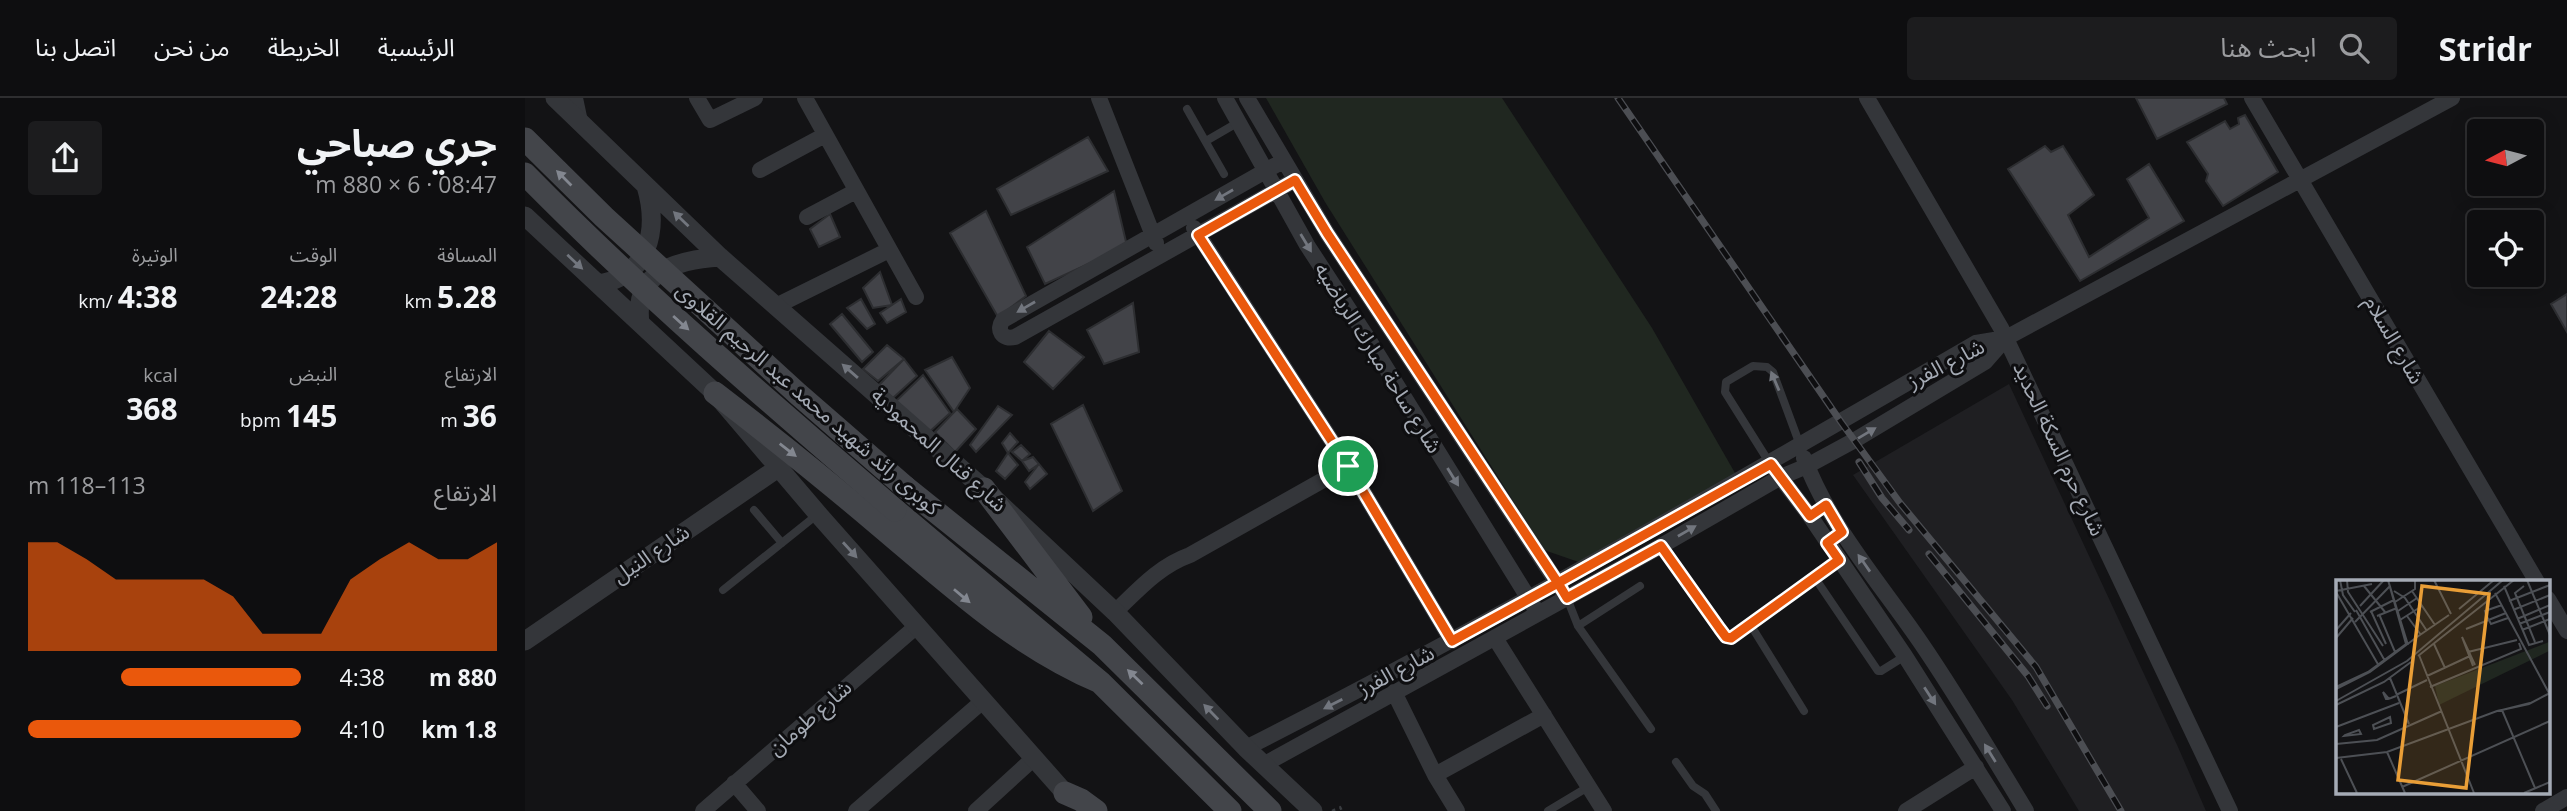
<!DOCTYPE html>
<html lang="ar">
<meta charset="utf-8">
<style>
body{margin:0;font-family:"Open Sans","Noto Sans Arabic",sans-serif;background:#1c1c1e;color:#f1f3f6;direction:rtl;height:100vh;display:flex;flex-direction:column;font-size:26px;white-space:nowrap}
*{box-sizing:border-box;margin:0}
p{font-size:23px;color:#9b9c9f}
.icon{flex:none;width:38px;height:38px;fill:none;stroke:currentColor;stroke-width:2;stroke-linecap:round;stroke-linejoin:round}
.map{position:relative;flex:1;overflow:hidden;direction:ltr}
.sheet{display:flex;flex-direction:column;background:#0e0e10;width:525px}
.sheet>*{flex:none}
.needle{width:46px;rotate:263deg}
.tools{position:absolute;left:1942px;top:21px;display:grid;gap:14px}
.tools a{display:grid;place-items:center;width:77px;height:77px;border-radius:7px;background:#0e0e10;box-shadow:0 4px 18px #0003,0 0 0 2px #2e2e30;font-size:35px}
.pin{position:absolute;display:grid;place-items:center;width:60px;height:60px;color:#fff;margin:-30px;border:4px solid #fff;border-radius:50%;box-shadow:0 2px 7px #0007}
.round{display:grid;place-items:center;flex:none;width:74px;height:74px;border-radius:7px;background:#1c1c1e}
.overview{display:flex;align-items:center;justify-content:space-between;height:119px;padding:0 28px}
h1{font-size:38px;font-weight:700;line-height:52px}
.metrics{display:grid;grid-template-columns:repeat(3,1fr);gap:10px;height:119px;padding:7px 28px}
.metrics div{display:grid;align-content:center}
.metrics b{font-size:30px;font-weight:700}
.metrics small{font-size:19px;font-weight:400}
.metrics p{font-size:19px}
.chart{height:196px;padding:14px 28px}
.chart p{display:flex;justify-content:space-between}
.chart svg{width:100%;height:126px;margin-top:7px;fill:#ea580c;opacity:.7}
ul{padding:0 28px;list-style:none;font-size:23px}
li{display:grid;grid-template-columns:112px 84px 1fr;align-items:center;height:52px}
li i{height:18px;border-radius:9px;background:#ea580c}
header{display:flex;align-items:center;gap:42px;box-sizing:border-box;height:98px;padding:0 35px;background:#0e0e10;border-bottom:2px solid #2e2e30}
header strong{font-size:33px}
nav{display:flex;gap:38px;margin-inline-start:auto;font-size:24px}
.search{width:490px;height:63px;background:#1c1c1e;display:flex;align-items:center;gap:18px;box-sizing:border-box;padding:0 24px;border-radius:7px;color:#9b9c9f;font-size:26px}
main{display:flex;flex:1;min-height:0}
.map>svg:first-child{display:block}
</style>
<header>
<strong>Stridr</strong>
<div class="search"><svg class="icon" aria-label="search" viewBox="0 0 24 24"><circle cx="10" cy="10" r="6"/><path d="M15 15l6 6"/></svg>ابحث هنا</div>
<nav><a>الرئيسية</a><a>الخريطة</a><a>من نحن</a><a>اتصل بنا</a></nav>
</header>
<main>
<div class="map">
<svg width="2042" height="713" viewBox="0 0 2042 713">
<rect width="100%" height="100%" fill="#131315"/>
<!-- built -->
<path fill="#1f1f22" d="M1484 286 1653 649 1681 713H1554L1487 602 1328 377Z"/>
<!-- garden -->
<path fill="#202720" d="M741 0H977L1127 230 1214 382V391L1068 469 1019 452 800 104Z"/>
<!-- building -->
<path fill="#424348" stroke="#2d2e31" stroke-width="2" d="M1611 0H1699L1702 6 1632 41Z
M1720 17 1753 74 1698 108 1681 83 1683 76 1662 44 1700 23 1705 31 1714 26 1713 20Z
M563 39 583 73 486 117 472 91Z
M1520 48 1526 54 1538 48 1569 97 1543 117 1564 159 1624 120 1602 81 1624 66 1659 123 1555 183 1483 71Z
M589 93 602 148 520 186 502 149Z
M461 113 501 198 473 219 425 135Z
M305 116 315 139 294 149 285 131Z
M355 174 367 207 348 210 338 190Z
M2042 196V234L2026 206Z
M336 201 350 226 342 231 322 210Z
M376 201 381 214 362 225 355 215Z
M608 205 614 254 579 266 562 232Z
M317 216 348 254 337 264 305 226Z
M524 233 559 259 528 291 499 264Z
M362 247 379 261 353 283 338 271Z
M427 259 445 290 429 314 400 272Z
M379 261 392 278 368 300 353 288Z
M398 277 425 315 401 337 368 306Z
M558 307 597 393 568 413 526 326Z
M473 308 487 317 451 354 445 347Z
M432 311 451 331 430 354 410 334Z
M485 335 493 344 483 355 477 345Z
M496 347 505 356 497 363 487 354Z
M483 355 493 367 480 381 471 373Z
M508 359 514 366 504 373 497 363Z
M514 366 522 376 505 391 500 384Z"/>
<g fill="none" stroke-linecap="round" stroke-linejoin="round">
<!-- path -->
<path stroke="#3a3d41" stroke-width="2.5" stroke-dasharray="3.5 5" stroke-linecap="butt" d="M807 713 815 709 817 713"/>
<!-- service -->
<path stroke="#34363a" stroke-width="8" d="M662 11 699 76
M681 43 712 25
M1244 364 1200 294 1201 284 1228 268 1242 269 1248 274 1275 347
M229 412 257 445
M1136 448 1203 540 1208 539 1314 462
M1290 480 1353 573H1356L1380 558
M198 492 293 416
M1042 500 1053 528 1126 631
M1225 526 1279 613
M1053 528 1115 488
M1151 664 1168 688 1180 696 1191 713
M1023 713 1063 689"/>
<!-- minor -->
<path stroke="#34363a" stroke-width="16" d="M50 0 55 24
M172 0 185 22 230 0
M280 0 391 199
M574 0 631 145
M700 0 782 147 840 236 1009 509
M722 0 802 135 1037 492
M1342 0 1476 230 1705 713
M1727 0 2012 484
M758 63 478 222C471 232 477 242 490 239L770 82
M235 72 300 37
M282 119 331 93
M669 130 823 368 927 543
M251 208 364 152
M1279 360C1305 429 1355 485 1396 545 1433 599 1467 657 1501 713
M1250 372 1285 418 1380 558 1478 713
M2023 501 2042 533
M590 514C613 492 634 468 665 457L823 368
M970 540 1079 713
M869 594 910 677 932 713
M721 650C969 524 1210 385 1451 245L1481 240 1927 0
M738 667 1136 448 1256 379 1282 368 1330 342 1460 264 1481 240
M910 677 1019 617
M209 685 233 713
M178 713 393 527
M331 713 459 602
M451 713 509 660
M1381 713 1451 669
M2018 713 2042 699"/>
<!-- tertiary -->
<path stroke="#34363a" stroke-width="19" d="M30 0 195 159 459 391 590 514 721 650 788 713
M0 118 190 295 293 416 540 695
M73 186C124 178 134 132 121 88
M115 225C108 173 152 162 195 159
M0 543 253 370"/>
<!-- secondary -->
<path stroke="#43454a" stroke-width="23" d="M190 295C246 338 301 382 355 428 425 487 489 547 575 584
M380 389 577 547 745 713
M459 391 556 519
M370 412 575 584 705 713
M540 695 556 702 571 713"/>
<defs>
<path id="rail" d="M1093 0 1316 324 1375 405 1511 569 1596 713
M1334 364 1357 400 1384 432
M1404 456 1503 578 1522 608"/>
</defs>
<!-- rail casing -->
<use href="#rail" stroke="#4c4e53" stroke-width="7"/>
<!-- rail -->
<use href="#rail" stroke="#0e0e10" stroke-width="4.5" stroke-dasharray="13" stroke-linecap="butt"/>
<!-- secondary-bridge -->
<path stroke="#43454a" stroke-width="23" d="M0 41 79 119 273 296 380 389
M0 76C117 195 244 304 370 412"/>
</g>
<!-- one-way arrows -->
<defs><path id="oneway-solid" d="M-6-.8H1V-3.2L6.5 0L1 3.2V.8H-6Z" transform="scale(1.75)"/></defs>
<g fill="#838790">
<use href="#oneway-solid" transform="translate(39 80) rotate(-135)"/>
<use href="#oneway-solid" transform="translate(156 225) rotate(42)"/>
<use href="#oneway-solid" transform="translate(263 352) rotate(38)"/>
<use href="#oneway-solid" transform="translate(437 498) rotate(40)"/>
<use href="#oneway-solid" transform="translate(610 579) rotate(-136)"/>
</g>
<g fill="#72767e">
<use href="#oneway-solid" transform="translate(699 97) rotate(150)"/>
<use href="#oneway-solid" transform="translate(156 121) rotate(-136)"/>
<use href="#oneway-solid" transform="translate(781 145) rotate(59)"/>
<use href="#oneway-solid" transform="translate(50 164) rotate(43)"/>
<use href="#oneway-solid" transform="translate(501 209) rotate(150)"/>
<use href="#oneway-solid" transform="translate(325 273) rotate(-139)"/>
<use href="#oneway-solid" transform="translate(1250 283) rotate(-113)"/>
<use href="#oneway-solid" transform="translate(1342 335) rotate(-31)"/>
<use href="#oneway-solid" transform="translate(928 379) rotate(58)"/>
<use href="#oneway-solid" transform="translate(1162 433) rotate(-30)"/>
<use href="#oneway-solid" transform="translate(325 452) rotate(48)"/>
<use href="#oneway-solid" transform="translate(1339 465) rotate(-125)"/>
<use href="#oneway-solid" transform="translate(1405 598) rotate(57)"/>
<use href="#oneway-solid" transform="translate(808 606) rotate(153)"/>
<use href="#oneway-solid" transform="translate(686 614) rotate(-134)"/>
<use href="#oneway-solid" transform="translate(1465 655) rotate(-122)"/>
</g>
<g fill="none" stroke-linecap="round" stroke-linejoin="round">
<defs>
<path id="route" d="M823 368 927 543 1033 485 1246 366 1285 418 1301 407 1317 434 1302 445 1314 462 1206 540 1201 539 1195 531 1136 448 1042 500 1033 485 802 135 770 82 673 137 823 368"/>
</defs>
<!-- route casing -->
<use href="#route" stroke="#fff" stroke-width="14"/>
<!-- route -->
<use href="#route" stroke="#ea580c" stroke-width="9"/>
</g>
<g text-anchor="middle" stroke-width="6" stroke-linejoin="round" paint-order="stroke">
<!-- street labels -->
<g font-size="21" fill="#a5abb5" stroke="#0e0e10">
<text transform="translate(1869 242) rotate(60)" y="7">شارع السلام</text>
<text transform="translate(853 260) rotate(58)" y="7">شارع ساحة مبارك الرياضيه</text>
<text transform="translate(1421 266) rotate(-27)" y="7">شارع الفرز</text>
<text transform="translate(283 301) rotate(41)" y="7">كوبرى رائد شهيد محمد عبد الرحيم القلاوى</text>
<text transform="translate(1534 351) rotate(65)" y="7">شارع حرم السكة الحديد</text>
<text transform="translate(414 352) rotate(42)" y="7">شارع قنال المحمودية</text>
<text transform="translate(126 456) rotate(-34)" y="7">شارع النيل</text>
<text transform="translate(871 573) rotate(-28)" y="7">شارع الفرز</text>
<text transform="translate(285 620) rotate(-41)" y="7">شارع طومان</text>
</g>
</g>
<!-- overview -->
<g transform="translate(1811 482)">
<rect width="214" height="214" fill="#131315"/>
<path d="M213 62V71L103 125 99 106Z" fill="#202720"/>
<path fill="none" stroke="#4d5055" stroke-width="2" d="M4 0 7 15 19 32M11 0 12 12 47 66M52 0 72 65M98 0 115 34M191 0 214 55M28 6 49 32M168 6 193 65 207 61M188 6 179 13 199 62M0 11 36 4M58 11 69 18 91 51M76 11 99 45M0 12 43 86M159 13 214 115M173 21 214 5M59 22 79 9V0M166 25 149 31 150 35 155 44 172 38M24 26 48 0M123 29 158 0M20 30 49 81M177 30 214 15M35 31 50 64M62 31 81 18M34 32 58 20M43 34 59 72M41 36 61 28M71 36 85 55M181 39 214 25M64 40 86 26M19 42 54 6M183 44 214 32M130 49 170 33M0 50 15 33M186 50 214 39M81 57 113 35M0 58 17 38M98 64 109 88M132 72 181 60M83 75 138 213M82 76 178 0M137 86 126 57 139 85M91 96 134 76M54 98 73 144M0 107 32 92 70 64 52 0M94 107 185 69 183 63M0 109 34 92 81 57M60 115 91 100M53 119 47 112 50 119H52L55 118 60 116M0 121 71 81 167 0M0 125 48 102 75 82M166 130 199 208M166 130 194 123M54 137 55 143 38 149 37 145ZM0 147 63 123M23 150 25 154 8 156 9 155ZM0 164 41 160 106 131M51 172 69 213M0 178 51 172 161 131 193 124 214 113M5 179 21 213M66 207 214 141M188 213 214 202"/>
<path fill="#e99e37" fill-opacity="0.15" stroke="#e99e37" stroke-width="3.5" d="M86 6 153 14 130 208 62 200Z"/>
<rect width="214" height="214" fill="none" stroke="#a5abb5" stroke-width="3.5"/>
</g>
</svg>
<div class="tools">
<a><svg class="needle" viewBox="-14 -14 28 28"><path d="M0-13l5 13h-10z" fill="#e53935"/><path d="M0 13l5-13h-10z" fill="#9b9c9f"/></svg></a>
<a><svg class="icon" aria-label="locate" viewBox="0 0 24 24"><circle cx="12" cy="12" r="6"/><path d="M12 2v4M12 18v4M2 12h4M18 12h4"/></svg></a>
</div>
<div class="pin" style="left:823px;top:368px;background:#1e9e55"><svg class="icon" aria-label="arrive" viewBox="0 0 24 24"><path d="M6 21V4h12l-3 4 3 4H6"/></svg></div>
</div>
<section class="sheet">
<div class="overview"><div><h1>جري صباحي</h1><p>08:47 · 6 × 880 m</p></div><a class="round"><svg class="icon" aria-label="share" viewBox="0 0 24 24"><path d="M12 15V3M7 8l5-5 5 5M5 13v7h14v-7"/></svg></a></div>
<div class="metrics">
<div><p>المسافة</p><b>5.28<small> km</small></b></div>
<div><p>الوقت</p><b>24:28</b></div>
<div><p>الوتيرة</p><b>4:38<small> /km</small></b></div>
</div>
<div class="metrics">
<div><p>الارتفاع</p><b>36<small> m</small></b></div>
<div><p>النبض</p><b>145<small> bpm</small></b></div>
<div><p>kcal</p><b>368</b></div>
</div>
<div class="chart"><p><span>الارتفاع</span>113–118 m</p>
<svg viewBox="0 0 160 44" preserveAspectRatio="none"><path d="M0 44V6L10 6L20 12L30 19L40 19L50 19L60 19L70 25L80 38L90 38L100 38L110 19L120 12L130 6L140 12L150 12L160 6V44z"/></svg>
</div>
<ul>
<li><b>880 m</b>4:38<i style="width:66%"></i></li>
<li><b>1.8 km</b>4:10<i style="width:100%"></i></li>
</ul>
</section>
</main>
